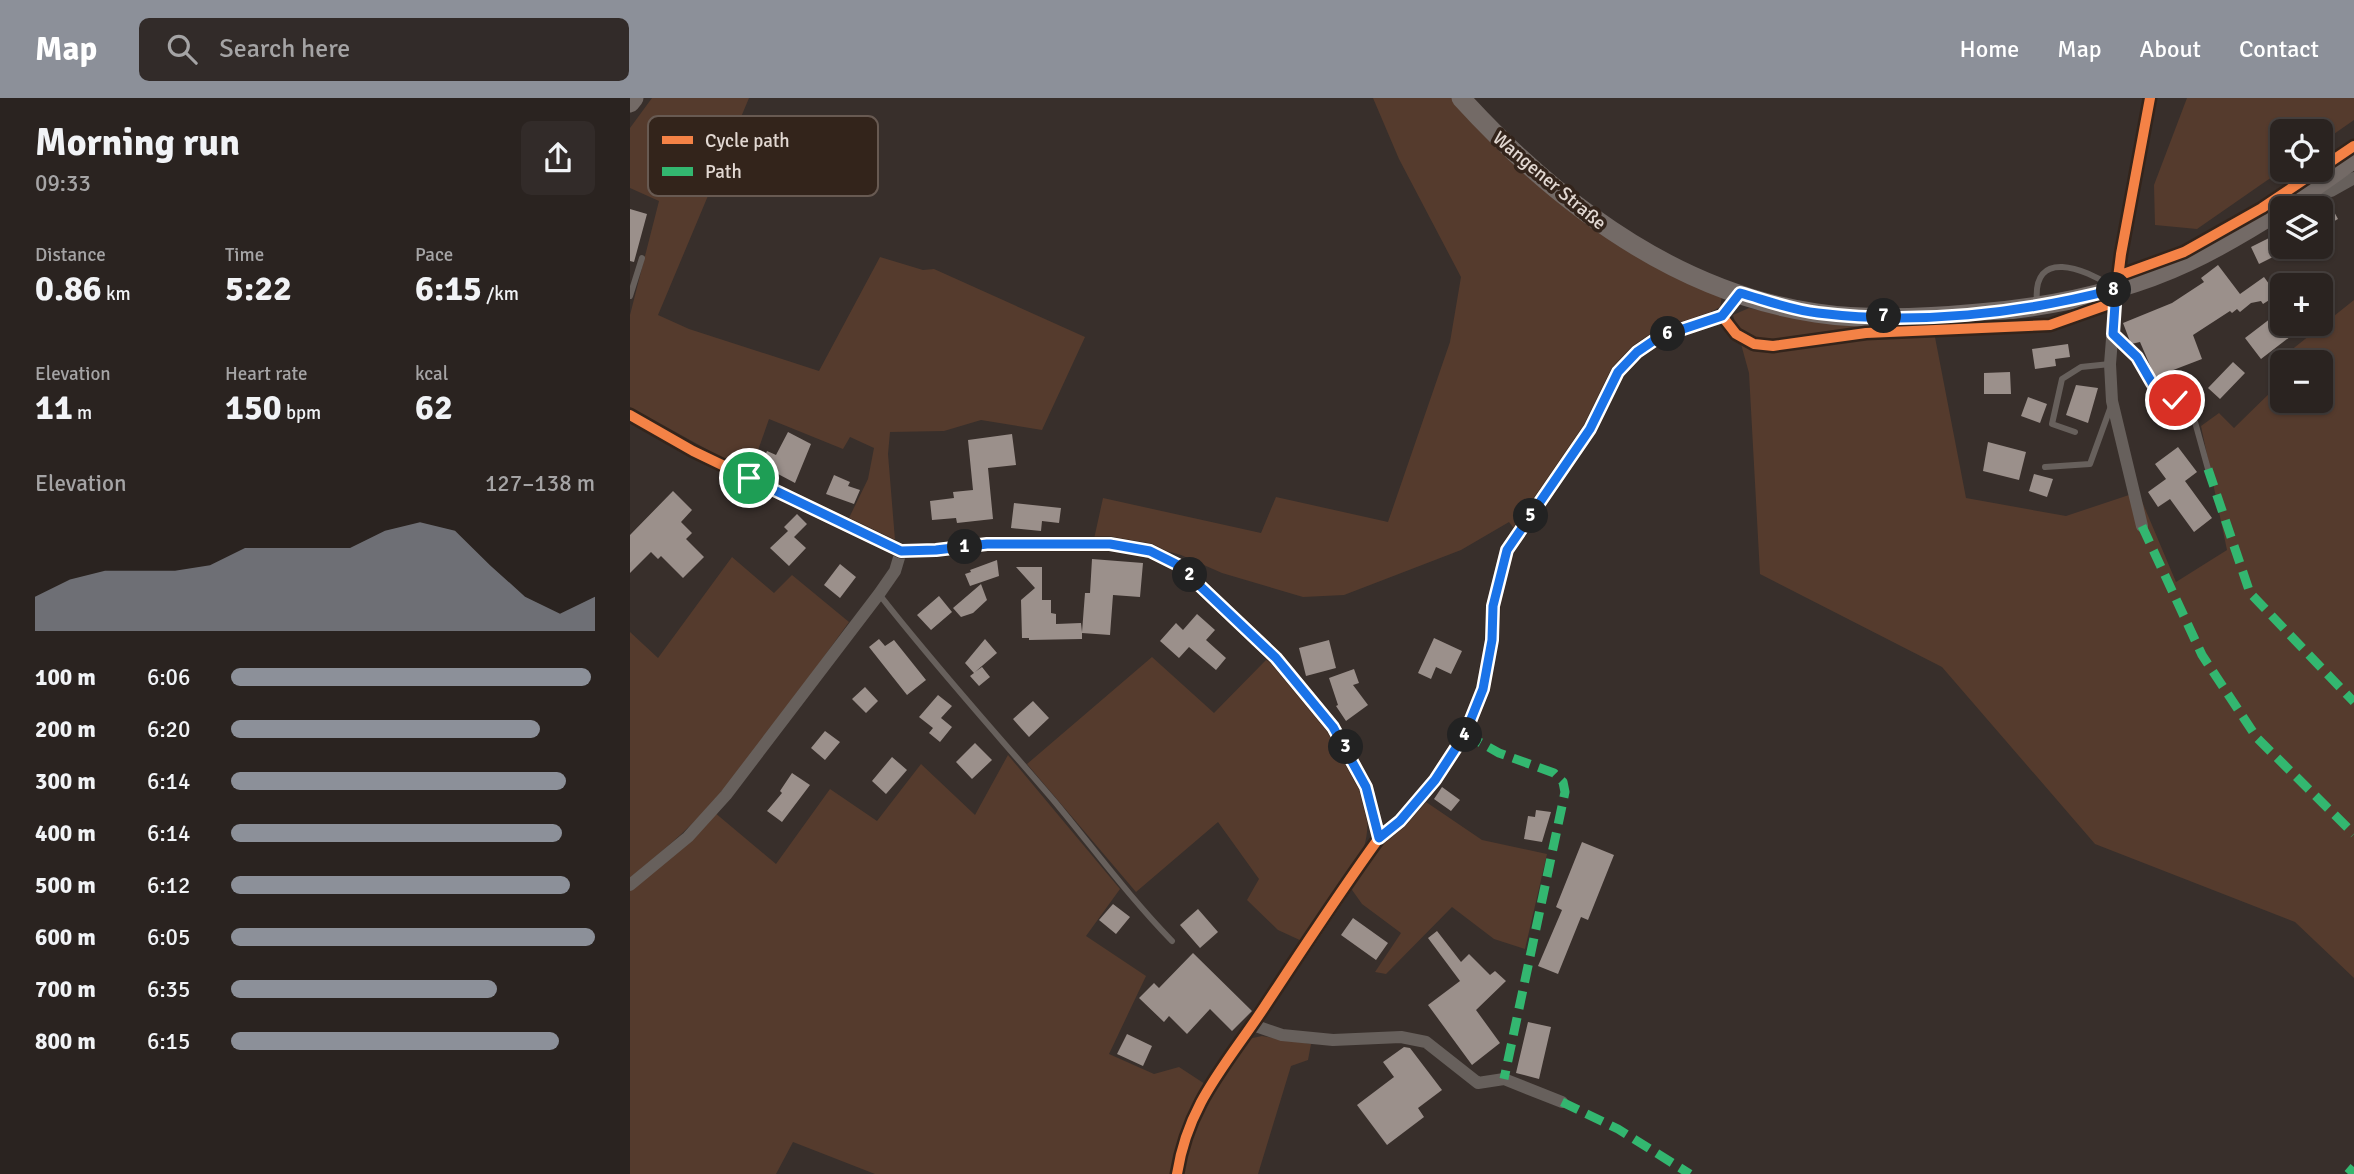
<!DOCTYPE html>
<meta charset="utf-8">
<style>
body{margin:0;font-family:Signika,sans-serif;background:#322b29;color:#f1f3f6;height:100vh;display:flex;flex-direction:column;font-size:26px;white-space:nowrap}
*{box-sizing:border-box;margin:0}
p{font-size:23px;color:#a5a4a5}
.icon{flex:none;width:38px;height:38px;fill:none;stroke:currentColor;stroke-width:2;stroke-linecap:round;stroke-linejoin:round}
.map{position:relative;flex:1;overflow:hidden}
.panel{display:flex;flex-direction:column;background:#2a2320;width:630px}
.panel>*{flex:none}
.tools{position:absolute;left:1640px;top:21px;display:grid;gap:14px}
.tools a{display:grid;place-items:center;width:63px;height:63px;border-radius:10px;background:#2a2320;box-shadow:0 2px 5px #0004,0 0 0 2px #46403e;font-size:35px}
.pin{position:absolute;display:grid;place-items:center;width:60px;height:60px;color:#fff;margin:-30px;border:4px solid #fff;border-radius:50%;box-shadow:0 2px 7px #0007}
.km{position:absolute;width:35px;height:35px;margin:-18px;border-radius:50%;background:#222;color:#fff;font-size:19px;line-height:35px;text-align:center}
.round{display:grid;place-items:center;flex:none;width:74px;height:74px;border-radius:10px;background:#322b29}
.overview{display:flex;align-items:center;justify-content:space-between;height:119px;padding:0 35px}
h1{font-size:38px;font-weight:700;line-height:52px}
.stats{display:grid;grid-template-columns:repeat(3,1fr);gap:10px;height:119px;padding:7px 35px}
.stats div{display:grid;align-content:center}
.stats b{font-size:35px;font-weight:700}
.stats small{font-size:19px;font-weight:400}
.stats p{font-size:19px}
.chart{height:196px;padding:14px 35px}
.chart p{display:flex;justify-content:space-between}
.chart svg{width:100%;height:126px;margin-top:7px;fill:#8c9099;opacity:.7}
ul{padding:0 35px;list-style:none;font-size:23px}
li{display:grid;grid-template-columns:112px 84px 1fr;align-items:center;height:52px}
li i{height:18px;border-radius:9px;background:#8c9099}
header{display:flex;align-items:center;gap:42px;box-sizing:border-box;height:98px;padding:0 35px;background:#8c9099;color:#fff}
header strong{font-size:33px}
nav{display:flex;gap:38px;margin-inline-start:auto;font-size:24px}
.search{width:490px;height:63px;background:#322b29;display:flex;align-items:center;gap:18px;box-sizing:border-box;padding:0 24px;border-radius:10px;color:#a5a4a5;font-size:26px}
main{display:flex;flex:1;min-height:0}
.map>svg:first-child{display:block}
</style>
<header>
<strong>Map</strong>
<div class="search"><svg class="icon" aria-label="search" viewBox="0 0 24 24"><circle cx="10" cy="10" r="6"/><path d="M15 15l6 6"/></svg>Search here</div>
<nav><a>Home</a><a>Map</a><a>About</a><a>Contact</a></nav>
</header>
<main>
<section class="panel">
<div class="overview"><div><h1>Morning run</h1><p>09:33</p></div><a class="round"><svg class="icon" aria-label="share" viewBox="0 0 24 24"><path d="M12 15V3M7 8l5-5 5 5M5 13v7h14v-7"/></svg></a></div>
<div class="stats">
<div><p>Distance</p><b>0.86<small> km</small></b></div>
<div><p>Time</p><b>5:22</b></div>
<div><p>Pace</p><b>6:15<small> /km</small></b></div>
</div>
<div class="stats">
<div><p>Elevation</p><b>11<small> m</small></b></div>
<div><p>Heart rate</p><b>150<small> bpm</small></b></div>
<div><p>kcal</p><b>62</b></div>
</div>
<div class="chart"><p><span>Elevation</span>127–138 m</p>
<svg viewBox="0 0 160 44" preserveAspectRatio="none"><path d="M0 44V32L10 26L20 23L30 23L40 23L50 21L60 15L70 15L80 15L90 15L100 9L110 6L120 9L130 21L140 32L150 38L160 32V44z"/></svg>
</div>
<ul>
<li><b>100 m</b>6:06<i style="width:99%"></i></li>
<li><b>200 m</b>6:20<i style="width:85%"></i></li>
<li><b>300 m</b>6:14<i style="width:92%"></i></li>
<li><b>400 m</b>6:14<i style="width:91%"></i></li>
<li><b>500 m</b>6:12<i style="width:93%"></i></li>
<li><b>600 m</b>6:05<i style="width:100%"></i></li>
<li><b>700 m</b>6:35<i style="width:73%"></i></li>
<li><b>800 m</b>6:15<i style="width:90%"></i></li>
</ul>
</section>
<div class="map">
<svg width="1724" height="1076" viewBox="0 0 1724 1076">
<rect width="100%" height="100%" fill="#382f2b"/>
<!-- green -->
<path fill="#553b2d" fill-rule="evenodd" d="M22 0H119L28 217 59 231 189 273 250 159 293 172 304 171 455 239 412 332 351 322 314 333 260 334 258 356 265 442 219 420 238 381 244 350 220 339 213 351 139 321 120 375 0 309V217L29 103 0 90V30Z
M743 0H831L903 72 1092 198 1090 209 1007 254 999 252 976 285 952 334 885 432 879 424 831 452 714 497 673 499 592 475 551 457 507 445 464 441 473 400 631 435 646 399 758 424 820 244 831 179 769 61Z
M1557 0H1724V22L1691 45 1690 33H1652V72L1567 131 1525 127 1524 87Z
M1724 202V880L1665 824 1465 746 1312 569 1130 476 1119 275 1103 217 1119 210 1184 224 1244 227 1304 234 1336 400 1436 418 1508 394 1546 484 1597 452 1571 328 1589 315 1604 330 1649 286 1640 269ZM1652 264H1690V303H1652Z
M102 459 144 495 162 477 219 524C174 586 130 650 79 708 56 734 27 757 0 780V534L28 560Z
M522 559 584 615 636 562 647 566C684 616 756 685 733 752L674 844 648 832 617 802 629 781 588 724 506 794 397 666Z
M378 657 490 791 456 838 516 878 479 956 524 976 549 969 575 986 552 1035 543 1076H245L163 1044 146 1076H0V791L84 714 146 766 200 691 247 723 291 666 345 717Z
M796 704 852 742 917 756 895 851 864 841 822 809 756 876 745 874 771 835 732 806 720 789 747 752Z
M632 938 681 946 678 962 661 968 628 1076H551C558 1024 589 984 618 941Z"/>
<!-- building -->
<path fill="#9b908b" d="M1702 110 1708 121 1690 131V115Z
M0 111 17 116 4 164 0 163Z
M1645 137 1653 154 1629 166 1621 149Z
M1588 167 1610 196 1634 179 1647 197 1633 206 1631 203 1621 205 1610 214 1607 211 1602 215 1600 213 1563 237 1572 261 1525 279 1510 244 1501 246 1493 225 1542 205 1574 184 1571 180Z
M1649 214 1652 226H1658L1665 235 1631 261 1615 240Z
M1438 246 1440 259 1425 261 1426 268 1405 271 1402 251Z
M1603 264 1615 275 1590 301 1578 290Z
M1380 274 1381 296H1354V275Z
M1446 287 1468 290 1458 325 1436 317Z
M1398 299 1417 306 1410 325 1391 318Z
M158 334 181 346 165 385 131 367 137 353 146 357Z
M382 336 386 367 358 370 363 421 327 425 326 420 302 422 300 403 324 400 323 394 343 392 338 342Z
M1358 344 1396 354 1389 382 1353 373Z
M1548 349 1567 374 1555 383 1582 420 1564 434 1540 401 1528 409 1518 394 1536 381 1525 366Z
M1404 376 1423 381 1417 399 1399 393Z
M204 377 220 384 218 388 230 392 224 406 196 396Z
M43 393 62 412 51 424 62 435 56 441 74 459 53 480 31 458 28 461 21 454 0 475V437Z
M384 405 431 410 429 425 412 423 411 433 381 430Z
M167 416 177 426 164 439 176 450 159 468 140 450 158 433 154 429Z
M462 461 513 465 510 499 483 497 480 537 452 535V541L399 542V540H392L391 502 405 490 386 469H412V502H421V515L426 516V526L451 525 452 534 455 495H460Z
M367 462 369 478 340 488 335 476 341 474 340 472Z
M210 466 226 479 210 500 194 487Z
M351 486 357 502 343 515 331 519 323 510Z
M309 498 322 514 301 532 287 517Z
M567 516 585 532 576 542 596 560 586 572 559 549 549 560 530 543 546 525 553 532Z
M804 540 832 553 821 576 806 569 801 581 788 575Z
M249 541 255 548 264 542 296 582 277 597 239 549Z
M355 541 367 555 345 574 352 569 360 579 349 588 340 578 344 575 335 565Z
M699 542 706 570 676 578 669 550Z
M724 571 729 585 723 587 738 607 716 623 706 608 708 607 699 580Z
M235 589 248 603 236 615 222 601Z
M308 597 322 608 311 620 322 629 310 644 299 635 303 630 289 619Z
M403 603 419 620 399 639 383 621Z
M195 633 210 644 195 662 181 650Z
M345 645 362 662 342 681 326 664Z
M262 659 277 672 256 696 242 683Z
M162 675 180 687 152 724 137 713 152 695 150 693Z
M812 689 830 702 821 713 804 701Z
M906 712 921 714 912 744 894 741 898 718 905 719Z
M952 744 984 757 958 822 951 819 928 876 908 868 932 812 926 809Z
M483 806 500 819 486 836 469 822Z
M568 811 588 834 570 850 550 827Z
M723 820 758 845 746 862 711 837Z
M807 833 831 864 839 856 860 877 865 873 876 883 846 912 870 945 842 967 798 907 830 883 798 840Z
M563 855 622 913 602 933 580 911 557 936 539 918 534 924 509 900 524 885 529 890Z
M898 924 921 929 909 981 886 975Z
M497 936 522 948 513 968 487 956Z
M774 949 780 950 812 992 788 1010 794 1019 757 1047 727 1007 764 979 753 964Z"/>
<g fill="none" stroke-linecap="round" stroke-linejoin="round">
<!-- lane -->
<path stroke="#67605c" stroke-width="6" d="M1488 178 1520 0
M0 198 12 160
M1407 204C1402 149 1455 171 1481 188
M1484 237 1507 259 1522 285 1545 302 1565 324 1578 371
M1445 334 1422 326 1432 281 1451 269 1480 266
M1415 369 1460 366 1481 308
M249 496C305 568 366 635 425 704 464 751 500 800 542 843"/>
<!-- street -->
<path stroke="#67605c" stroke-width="12" d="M1682 92 1701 93 1724 80
M1486 191 1480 266 1482 303 1512 428
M0 317 63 353 271 453 306 452 357 446H480L520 453 548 467 646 560 703 629 736 689 749 740
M0 787 58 739 96 697 249 496 265 473 271 453
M932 1004 874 981 848 985 796 944 771 939 703 942 652 937 623 927 749 740 770 723 805 682 835 636 853 591 862 542 863 508 877 452 960 331 988 274 1007 254 1029 239 1092 218 1109 195"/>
<!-- primary -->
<path stroke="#736a66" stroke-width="19" d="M831 0C925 103 1044 194 1186 215 1239 223 1296 220 1349 215 1421 209 1492 195 1558 164 1617 136 1672 99 1724 61
M0 5 4 0"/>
<!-- quiet -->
<path stroke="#33b770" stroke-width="9" stroke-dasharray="18 9" stroke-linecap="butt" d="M1578 371 1620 495 1724 604
M1512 428 1572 557 1627 640 1724 736
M835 636 869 655 924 675 933 684 935 694 874 981
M932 1004 988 1031 1060 1076
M1718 1076 1724 1069"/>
<defs>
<path id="cycleway" d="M1488 178 1554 154 1632 110 1724 48
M0 317 63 353 271 453 306 452 357 446H480L520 453 548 467 646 560 703 629 736 689 749 740
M547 1076C558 1005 597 966 635 908 672 852 709 795 749 740L770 723 805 682 835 636 853 591 862 542 863 508 877 452 960 331 988 274 1007 254 1029 239 1092 218 1106 236 1124 246 1143 248 1236 235 1420 227 1485 204 1491 156 1520 0"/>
</defs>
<!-- cycleway casing -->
<use href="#cycleway" stroke="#33241b" stroke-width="15"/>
<!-- cycleway -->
<use href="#cycleway" stroke="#f48246" stroke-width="10"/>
</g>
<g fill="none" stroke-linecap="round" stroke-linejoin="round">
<defs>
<path id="route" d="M119 380 271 453 306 452 357 446H480L520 453 548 467 646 560 703 629 736 689 749 740 770 723 805 682 835 636 853 591 862 542 863 508 877 452 960 331 988 274 1007 254 1029 239 1092 218 1110 195C1135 202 1161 212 1188 215 1286 227 1390 216 1486 191L1483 236 1507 259 1522 285 1545 302"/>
</defs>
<!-- route casing -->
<use href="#route" stroke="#fff" stroke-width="14"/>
<!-- route -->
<use href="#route" stroke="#1a73e8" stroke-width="9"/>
</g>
<g text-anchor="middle" stroke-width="7" stroke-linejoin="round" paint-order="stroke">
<!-- street labels -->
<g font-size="19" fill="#e2d8d2" stroke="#33241b">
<text transform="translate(920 82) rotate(40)" y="7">Wangener Straße</text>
</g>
</g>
<!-- legend -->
<rect x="18" y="18" width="230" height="80" rx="10" fill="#33241b" stroke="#685a52" stroke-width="2"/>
<rect x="32" y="38" width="31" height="8" fill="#f48246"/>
<rect x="32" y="69" width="31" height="9" fill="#33b770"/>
<g font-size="19" fill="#e2d8d2">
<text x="75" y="49">Cycle path</text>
<text x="75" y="80">Path</text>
</g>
</svg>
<div class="tools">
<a><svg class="icon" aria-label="locate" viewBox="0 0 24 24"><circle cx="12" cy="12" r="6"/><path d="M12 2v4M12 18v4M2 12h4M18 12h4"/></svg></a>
<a><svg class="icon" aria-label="layers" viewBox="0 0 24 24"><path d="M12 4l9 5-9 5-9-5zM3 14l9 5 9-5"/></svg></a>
<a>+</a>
<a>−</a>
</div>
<div class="pin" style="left:119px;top:380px;background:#1e9e55"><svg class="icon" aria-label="arrive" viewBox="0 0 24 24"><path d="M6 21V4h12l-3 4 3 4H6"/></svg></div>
<div class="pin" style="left:1545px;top:302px;background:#d93025"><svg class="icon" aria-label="check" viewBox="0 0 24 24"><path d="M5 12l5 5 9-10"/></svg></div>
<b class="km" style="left:335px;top:449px">1</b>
<b class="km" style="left:560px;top:477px">2</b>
<b class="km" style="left:716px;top:649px">3</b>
<b class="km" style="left:835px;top:637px">4</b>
<b class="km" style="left:901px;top:418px">5</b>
<b class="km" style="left:1038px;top:236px">6</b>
<b class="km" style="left:1254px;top:218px">7</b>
<b class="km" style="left:1484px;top:192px">8</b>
</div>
</main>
